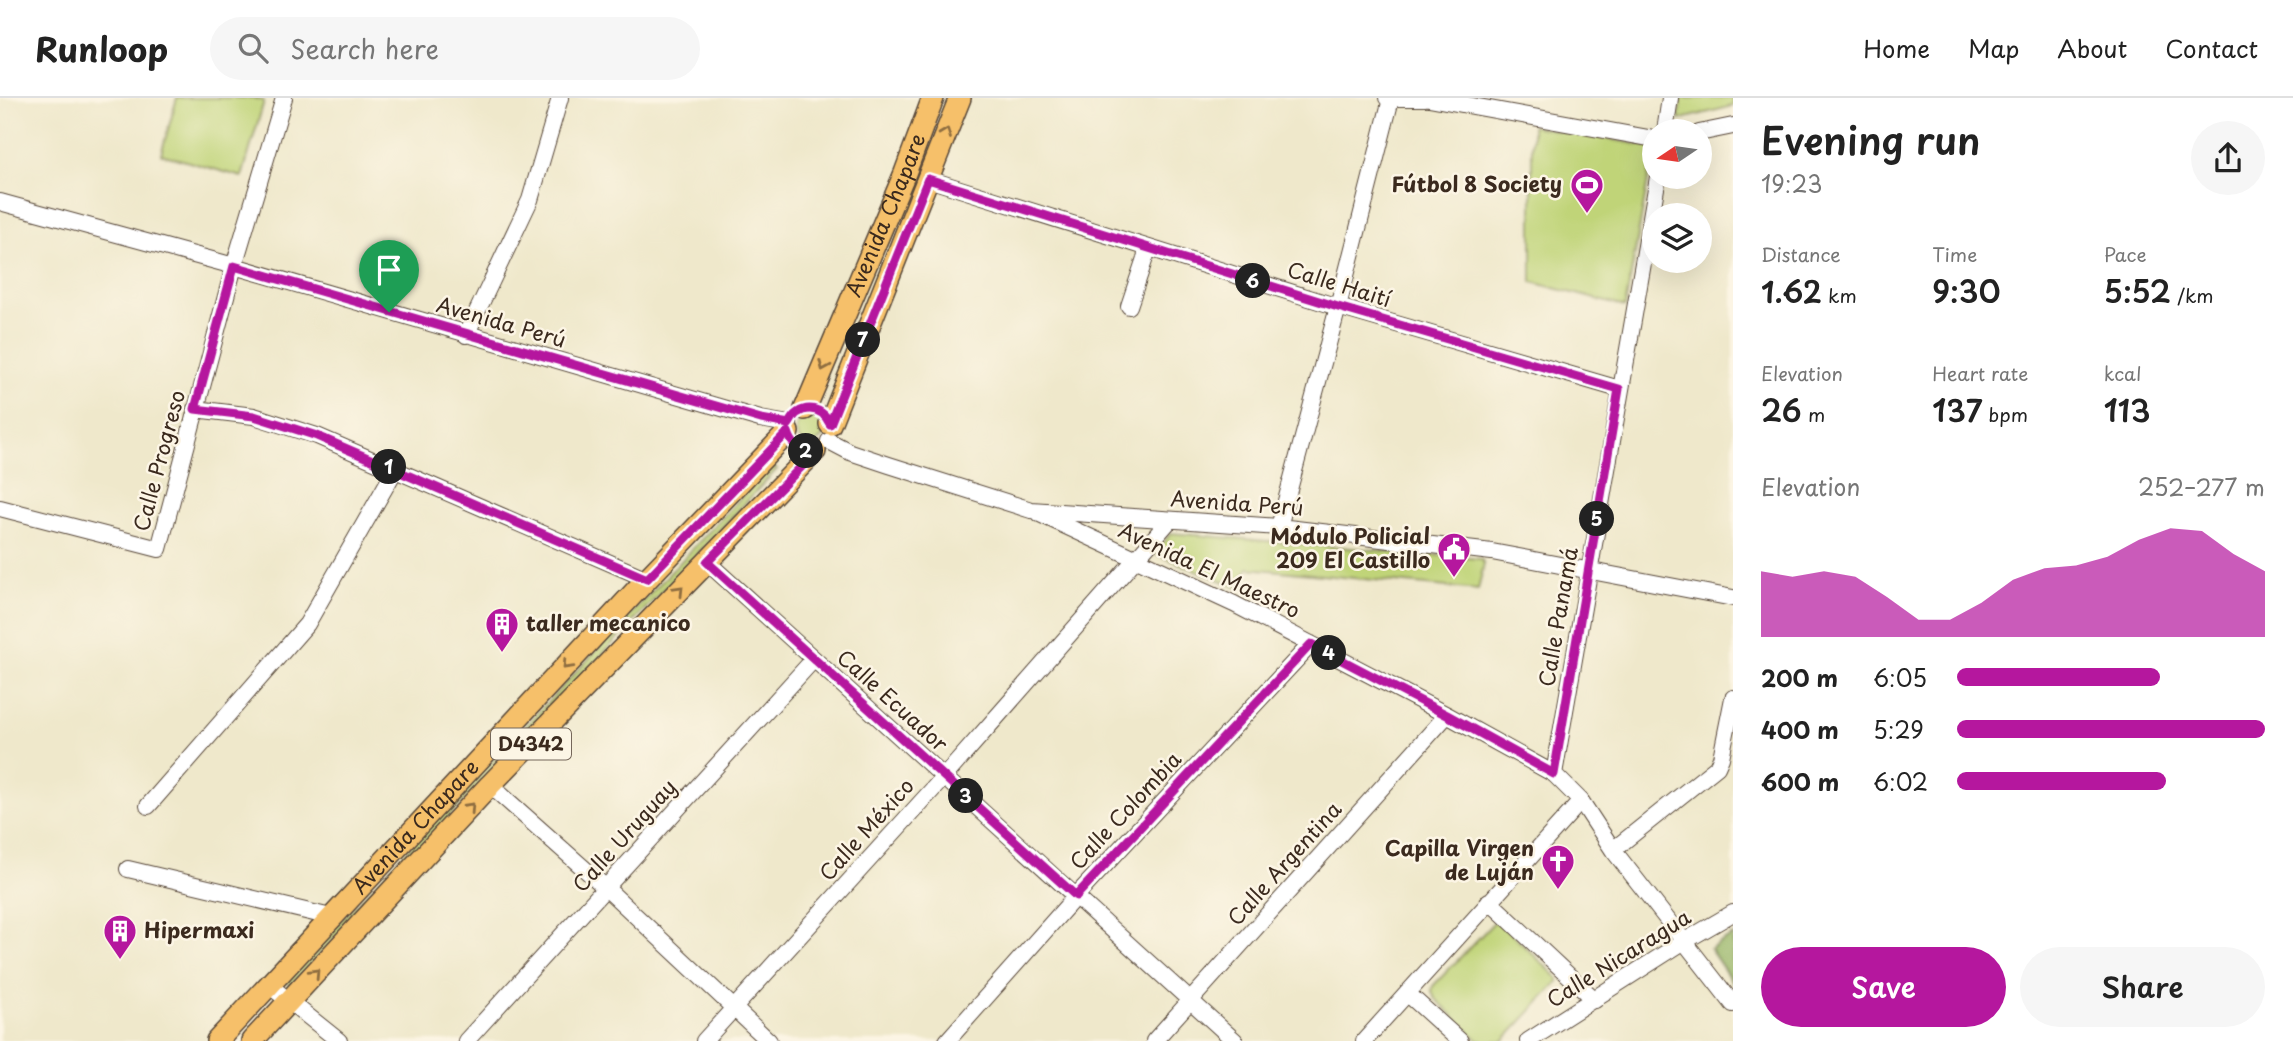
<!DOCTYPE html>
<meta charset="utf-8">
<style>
body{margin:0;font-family:"Playpen Sans",sans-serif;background:#f6f6f6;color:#222;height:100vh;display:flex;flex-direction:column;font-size:26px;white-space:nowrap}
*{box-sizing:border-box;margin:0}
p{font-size:23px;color:#767676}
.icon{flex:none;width:38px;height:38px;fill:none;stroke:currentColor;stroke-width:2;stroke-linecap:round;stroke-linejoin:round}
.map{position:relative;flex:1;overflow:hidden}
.sheet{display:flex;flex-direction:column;background:#fff;width:560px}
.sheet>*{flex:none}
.needle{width:46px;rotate:257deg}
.tools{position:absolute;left:1642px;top:21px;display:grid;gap:14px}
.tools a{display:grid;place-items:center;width:70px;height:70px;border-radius:50%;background:#fff;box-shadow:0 7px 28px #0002;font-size:35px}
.pin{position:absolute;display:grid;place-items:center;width:60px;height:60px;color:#fff;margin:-72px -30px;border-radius:50% 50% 50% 0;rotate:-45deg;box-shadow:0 0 7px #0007}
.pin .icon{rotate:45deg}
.km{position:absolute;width:35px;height:35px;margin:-18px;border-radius:50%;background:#222;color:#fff;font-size:19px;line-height:35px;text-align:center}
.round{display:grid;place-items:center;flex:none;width:74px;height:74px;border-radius:37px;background:#f6f6f6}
.headline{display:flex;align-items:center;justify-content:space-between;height:119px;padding:0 28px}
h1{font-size:38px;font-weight:600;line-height:52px}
.metrics{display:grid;grid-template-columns:repeat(3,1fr);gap:10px;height:119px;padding:7px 28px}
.metrics div{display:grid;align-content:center}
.metrics b{font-size:30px;font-weight:600}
.metrics small{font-size:19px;font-weight:400}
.metrics p{font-size:19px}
.chart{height:196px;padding:14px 28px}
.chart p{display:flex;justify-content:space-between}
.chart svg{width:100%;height:126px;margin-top:7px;fill:#b5179e;opacity:.7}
.action{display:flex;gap:14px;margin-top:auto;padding:14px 28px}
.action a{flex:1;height:80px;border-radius:42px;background:#b5179e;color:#fff;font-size:28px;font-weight:600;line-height:80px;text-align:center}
.action a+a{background:#f6f6f6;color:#222}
ul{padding:0 28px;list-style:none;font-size:23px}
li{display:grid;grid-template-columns:112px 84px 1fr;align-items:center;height:52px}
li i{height:18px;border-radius:9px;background:#b5179e}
header{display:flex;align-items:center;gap:42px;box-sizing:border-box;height:98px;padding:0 35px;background:#fff;border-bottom:2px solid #e0e0e0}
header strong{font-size:33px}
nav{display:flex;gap:38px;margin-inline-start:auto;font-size:24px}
.search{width:490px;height:63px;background:#f6f6f6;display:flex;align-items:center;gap:18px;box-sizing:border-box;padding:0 24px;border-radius:38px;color:#767676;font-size:26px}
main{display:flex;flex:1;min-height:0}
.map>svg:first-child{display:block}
</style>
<header>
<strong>Runloop</strong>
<div class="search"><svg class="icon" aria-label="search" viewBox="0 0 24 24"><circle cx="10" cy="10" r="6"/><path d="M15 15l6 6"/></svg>Search here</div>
<nav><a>Home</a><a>Map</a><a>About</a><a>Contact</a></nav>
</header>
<main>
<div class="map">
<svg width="1733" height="943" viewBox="0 0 1733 943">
<rect width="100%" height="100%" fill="#fcf5e5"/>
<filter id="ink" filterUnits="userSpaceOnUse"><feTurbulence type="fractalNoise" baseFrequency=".0143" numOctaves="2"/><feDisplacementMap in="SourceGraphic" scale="14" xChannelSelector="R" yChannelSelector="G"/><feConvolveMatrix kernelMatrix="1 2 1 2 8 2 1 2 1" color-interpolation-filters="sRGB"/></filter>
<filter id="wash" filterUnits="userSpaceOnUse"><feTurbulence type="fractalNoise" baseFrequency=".00686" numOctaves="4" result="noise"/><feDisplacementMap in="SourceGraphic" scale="28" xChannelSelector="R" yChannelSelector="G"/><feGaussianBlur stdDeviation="1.57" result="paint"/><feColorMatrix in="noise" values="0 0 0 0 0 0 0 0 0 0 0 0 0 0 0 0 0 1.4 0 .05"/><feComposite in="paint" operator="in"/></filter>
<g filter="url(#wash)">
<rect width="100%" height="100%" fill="#efe8cb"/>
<!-- green -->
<path fill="#c0d478" stroke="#7e7f4b" stroke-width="2" d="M177 0H253L264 3 242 79 161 56Z
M1681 0H1733V8L1679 22Z
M1532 28 1654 49 1625 209 1532 184Z
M796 332a14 14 0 1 1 28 0a14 14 0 1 1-28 0Z
M772 367 777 371 290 887 285 882Z
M1171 435 1481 461 1484 466 1478 492 1248 470 1239 490 1154 455Z
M1495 823 1499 824 1559 881 1557 885 1503 943H1479L1435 900 1432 894 1433 888Z"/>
<!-- forest -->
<path fill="#98b668" stroke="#6a7043" stroke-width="2" d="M1733 837V885L1710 851Z"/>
</g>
<g filter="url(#ink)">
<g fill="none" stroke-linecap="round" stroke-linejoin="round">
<defs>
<path id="minor" d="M1387 0H1425
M1429 0 1654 41
M1665 33 1670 0
M1699 35 1733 28
M928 81 1338 209 1619 291
M0 104 234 168 760 321 789 326
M1129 208 1148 151
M466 237 530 102 560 0
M195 311 254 318 317 338 647 481
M829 343 850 354 889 367 1031 412 1279 429 1492 454 1733 500
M0 410 159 451 234 168 284 0
M1040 416 1234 506 1447 617 1554 676 1581 703 1613 752 1733 906
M1279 429 1338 209 1391 1
M707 464 1235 943
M1554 676 1658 79
M490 687 606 790 769 943
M148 708 307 526 395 372
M1613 752 1717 669 1721 660 1733 600
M128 771 331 819
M1489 803 1595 902
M269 887 339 943
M1407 895 1460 943
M466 943 814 561
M704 943 944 679 1170 422
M947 943 1076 798 1311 546
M1154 943 1447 617
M1364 943 1581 703
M1528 943 1683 844 1733 815"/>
<g id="major">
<path id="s1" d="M805 311 905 75 933 0"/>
<path d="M830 326 960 0"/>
<path id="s2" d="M217 943 647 481 788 334"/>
<path d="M252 943 490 687 815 353"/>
</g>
</defs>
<!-- minor casing -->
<use href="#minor" stroke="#564638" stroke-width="18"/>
<!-- major casing -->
<use href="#major" stroke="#564638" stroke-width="24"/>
<!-- minor -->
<use href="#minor" stroke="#fff" stroke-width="16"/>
<!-- major -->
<use href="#major" stroke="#f6c06b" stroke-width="21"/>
</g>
<!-- one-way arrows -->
<defs><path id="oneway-chevron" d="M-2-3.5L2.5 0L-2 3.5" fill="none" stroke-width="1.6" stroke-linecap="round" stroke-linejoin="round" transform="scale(1.75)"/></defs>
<g stroke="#8f6e41">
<use href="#oneway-chevron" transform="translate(946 35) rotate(-69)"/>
<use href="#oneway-chevron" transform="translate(824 268) rotate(113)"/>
<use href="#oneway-chevron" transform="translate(679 492) rotate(-46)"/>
<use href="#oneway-chevron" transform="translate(567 567) rotate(133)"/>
<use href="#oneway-chevron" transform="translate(470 709) rotate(-47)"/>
<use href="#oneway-chevron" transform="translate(315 875) rotate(-47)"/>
</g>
</g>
<g fill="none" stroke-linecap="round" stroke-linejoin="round" filter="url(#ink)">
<defs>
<path id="route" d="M928 81 1338 209 1619 291 1554 676 1447 617 1311 546 1076 798 707 464 816 354C801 355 792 348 788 334L647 481 317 338 254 318 195 311 234 168 761 321 789 326C798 306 821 306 830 326Z"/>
</defs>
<!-- route casing -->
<use href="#route" stroke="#fff" stroke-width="14"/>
<!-- route -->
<use href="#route" stroke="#b5179e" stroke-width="9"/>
</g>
<!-- icons -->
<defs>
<symbol id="stadium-pin" viewBox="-11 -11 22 30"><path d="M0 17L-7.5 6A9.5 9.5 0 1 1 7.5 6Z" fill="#b5179e" stroke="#fcf5e5"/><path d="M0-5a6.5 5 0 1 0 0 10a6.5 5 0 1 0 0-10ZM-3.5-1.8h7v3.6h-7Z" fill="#fff"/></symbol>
<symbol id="civic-pin" viewBox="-11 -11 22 30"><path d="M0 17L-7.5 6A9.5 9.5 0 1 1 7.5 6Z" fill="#b5179e" stroke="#fcf5e5"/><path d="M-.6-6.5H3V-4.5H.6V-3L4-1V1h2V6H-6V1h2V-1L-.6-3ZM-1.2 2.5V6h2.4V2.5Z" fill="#fff"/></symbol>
<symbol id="building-pin" viewBox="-11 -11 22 30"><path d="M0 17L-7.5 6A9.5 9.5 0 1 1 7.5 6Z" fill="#b5179e" stroke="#fcf5e5"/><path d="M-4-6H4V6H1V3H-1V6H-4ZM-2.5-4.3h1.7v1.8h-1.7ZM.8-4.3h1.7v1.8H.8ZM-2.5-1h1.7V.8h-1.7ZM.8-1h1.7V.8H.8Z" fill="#fff"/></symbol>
<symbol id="church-pin" viewBox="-11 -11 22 30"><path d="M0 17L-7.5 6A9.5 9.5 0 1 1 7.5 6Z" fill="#b5179e" stroke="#fcf5e5"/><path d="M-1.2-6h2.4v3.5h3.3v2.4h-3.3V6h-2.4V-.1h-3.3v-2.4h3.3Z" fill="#fff"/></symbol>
</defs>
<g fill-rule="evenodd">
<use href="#stadium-pin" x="1568" y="68" width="38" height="52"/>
<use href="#civic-pin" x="1435" y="432" width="38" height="52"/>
<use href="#building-pin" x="483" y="507" width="38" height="52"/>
<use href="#church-pin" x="1539" y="744" width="38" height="52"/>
<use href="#building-pin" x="101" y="814" width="38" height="52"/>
</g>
<g text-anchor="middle" stroke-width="5" stroke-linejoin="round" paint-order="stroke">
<!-- shield labels -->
<rect fill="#fcf5e5" stroke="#75675a" stroke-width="2" x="491" y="630.5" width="80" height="31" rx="5"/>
<g font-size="19" font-weight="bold" fill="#3b2a1e">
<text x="531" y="653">D4342</text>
</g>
<!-- poi labels -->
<g font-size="21" font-weight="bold" fill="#3b2a1e" stroke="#fcf5e5" text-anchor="end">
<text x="1562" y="94">Fútbol 8 Society</text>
<text x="1430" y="446">Módulo Policial<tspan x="1430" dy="24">209 El Castillo</tspan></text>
<text x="526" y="533" text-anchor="start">taller mecanico</text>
<text x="1534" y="758">Capilla Virgen<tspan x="1534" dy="24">de Luján</tspan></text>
<text x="144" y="840" text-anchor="start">Hipermaxi</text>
</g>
<!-- street labels -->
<g font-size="21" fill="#3b2a1e" stroke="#fcf5e5">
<text dy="7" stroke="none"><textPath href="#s1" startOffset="210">Avenida Chapare</textPath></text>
<text transform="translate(1339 187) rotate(17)" y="7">Calle Haití</text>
<text transform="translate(501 225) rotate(16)" y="7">Avenida Perú</text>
<text transform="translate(160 363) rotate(-75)" y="7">Calle Progreso</text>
<text transform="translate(1237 406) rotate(4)" y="7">Avenida Perú</text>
<text transform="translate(1209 473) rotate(25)" y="7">Avenida El Maestro</text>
<text transform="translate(1559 519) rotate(-80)" y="7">Calle Panamá</text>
<text transform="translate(892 603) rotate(42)" y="7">Calle Ecuador</text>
<text transform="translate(1126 713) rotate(-47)" y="7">Calle Colombia</text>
<text dy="7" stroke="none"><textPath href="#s2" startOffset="292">Avenida Chapare</textPath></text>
<text transform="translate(867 732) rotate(-48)" y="7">Calle México</text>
<text transform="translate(625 738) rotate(-48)" y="7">Calle Uruguay</text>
<text transform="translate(1285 766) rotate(-48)" y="7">Calle Argentina</text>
<text transform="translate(1619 861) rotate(-32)" y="7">Calle Nicaragua</text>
</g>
</g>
</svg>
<div class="tools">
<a><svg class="needle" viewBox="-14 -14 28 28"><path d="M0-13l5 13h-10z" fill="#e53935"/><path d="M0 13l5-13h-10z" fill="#767676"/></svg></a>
<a><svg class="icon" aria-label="layers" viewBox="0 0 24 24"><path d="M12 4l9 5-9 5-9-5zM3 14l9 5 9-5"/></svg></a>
</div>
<div class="pin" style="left:389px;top:214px;background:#1e9e55"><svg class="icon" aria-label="arrive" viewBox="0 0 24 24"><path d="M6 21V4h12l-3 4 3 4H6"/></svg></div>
<b class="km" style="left:389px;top:369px">1</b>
<b class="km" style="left:806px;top:353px">2</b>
<b class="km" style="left:966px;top:698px">3</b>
<b class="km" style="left:1329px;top:555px">4</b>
<b class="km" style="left:1597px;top:421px">5</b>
<b class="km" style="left:1253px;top:183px">6</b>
<b class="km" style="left:863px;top:242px">7</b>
</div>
<section class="sheet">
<div class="headline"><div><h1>Evening run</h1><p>19:23</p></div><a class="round"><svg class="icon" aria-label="share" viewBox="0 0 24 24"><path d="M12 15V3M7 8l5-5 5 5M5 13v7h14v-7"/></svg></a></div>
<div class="metrics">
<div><p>Distance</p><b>1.62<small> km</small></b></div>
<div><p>Time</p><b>9:30</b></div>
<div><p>Pace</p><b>5:52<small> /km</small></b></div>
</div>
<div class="metrics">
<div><p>Elevation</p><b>26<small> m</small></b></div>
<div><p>Heart rate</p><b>137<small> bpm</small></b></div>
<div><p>kcal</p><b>113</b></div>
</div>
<div class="chart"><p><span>Elevation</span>252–277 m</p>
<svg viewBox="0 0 160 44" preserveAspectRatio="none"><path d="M0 44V21L10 23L20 21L30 23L40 30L50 38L60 38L70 32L80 24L90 20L100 19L110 16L120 10L130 6L140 7L150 15L160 21V44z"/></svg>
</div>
<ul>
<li><b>200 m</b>6:05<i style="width:66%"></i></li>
<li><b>400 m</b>5:29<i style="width:100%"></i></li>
<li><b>600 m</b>6:02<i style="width:68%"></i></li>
</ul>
<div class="action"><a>Save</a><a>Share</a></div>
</section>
</main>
